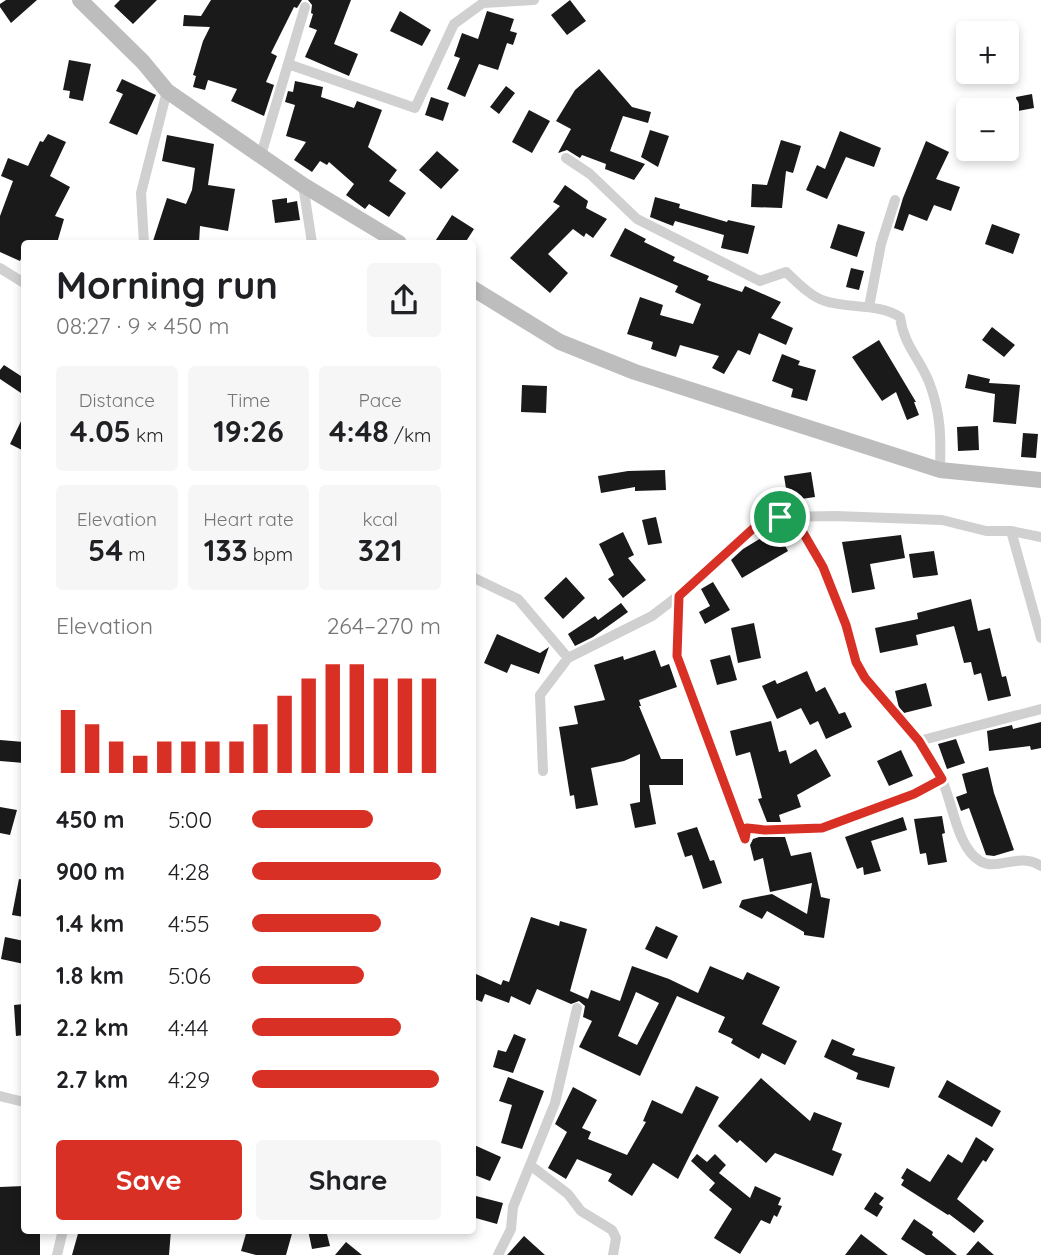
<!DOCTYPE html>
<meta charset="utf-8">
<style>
body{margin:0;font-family:Quicksand,sans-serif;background:#f6f6f6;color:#202124;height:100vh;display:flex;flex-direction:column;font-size:26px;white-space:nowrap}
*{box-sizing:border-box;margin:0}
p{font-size:23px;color:#757577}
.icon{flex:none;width:38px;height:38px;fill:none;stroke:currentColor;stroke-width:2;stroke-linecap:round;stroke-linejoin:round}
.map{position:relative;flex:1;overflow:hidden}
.details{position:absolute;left:21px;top:240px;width:455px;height:994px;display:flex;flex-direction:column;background:#fff;border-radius:7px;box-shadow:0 4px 10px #0003}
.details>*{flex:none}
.fabs{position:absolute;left:956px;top:21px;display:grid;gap:14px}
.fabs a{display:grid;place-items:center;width:63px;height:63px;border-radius:7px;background:#fff;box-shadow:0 4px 10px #0003;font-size:35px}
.pin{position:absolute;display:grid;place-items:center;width:60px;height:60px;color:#fff;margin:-30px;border:4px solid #fff;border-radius:50%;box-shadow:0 2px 7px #0007}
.round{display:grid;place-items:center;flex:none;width:74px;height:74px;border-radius:7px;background:#f6f6f6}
.head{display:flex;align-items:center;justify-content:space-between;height:119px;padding:0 35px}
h1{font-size:38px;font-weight:700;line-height:52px}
.metrics{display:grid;grid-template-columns:repeat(3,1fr);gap:10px;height:119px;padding:7px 35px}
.metrics div{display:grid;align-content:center;border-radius:7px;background:#f6f6f6;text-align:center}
.metrics b{font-size:30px;font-weight:700}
.metrics small{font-size:19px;font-weight:400}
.metrics p{font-size:19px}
.chart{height:196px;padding:14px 35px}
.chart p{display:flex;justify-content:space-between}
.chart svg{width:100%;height:126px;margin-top:7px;stroke:#d93025;stroke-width:6}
.button{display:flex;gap:14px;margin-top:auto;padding:14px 35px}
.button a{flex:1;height:80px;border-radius:7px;background:#d93025;color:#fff;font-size:28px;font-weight:700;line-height:80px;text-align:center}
.button a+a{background:#f6f6f6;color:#202124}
ul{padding:0 35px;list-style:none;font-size:23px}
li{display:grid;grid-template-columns:112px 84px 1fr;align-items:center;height:52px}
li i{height:18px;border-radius:9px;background:#d93025}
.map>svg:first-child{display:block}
</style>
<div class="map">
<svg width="1041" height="1255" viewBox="0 0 1041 1255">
<rect width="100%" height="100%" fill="#fff"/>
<!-- building -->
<path fill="#1a1a1a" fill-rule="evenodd" d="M6 0H37L11 23 0 7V4Z
M120 0H157L133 24 114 6Z
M211 0H302L297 8 294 7 271 53 277 56 266 82 274 85 264 116 231 101 237 89 208 80 205 90 193 87 196 76 193 75 203 41 210 27 183 26 184 15 201 16Z
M308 0H351L334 44 358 54 349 76 305 57 317 30 309 27 313 14 311 13 312 5Z
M570 0 586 21 567 35 551 15Z
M400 11 431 30 422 46 390 31Z
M487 11 514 19 510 31 517 33 513 45 507 43 498 70 479 64 465 97 447 89 460 58 454 56 462 33 478 39Z
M69 60 91 64 83 101 69 98 70 91 63 90Z
M599 69 632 107 651 112 648 123 623 116 610 151 645 164 634 180 605 169 606 164 582 155 580 158 567 150 558 153 571 129 556 121 575 90Z
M122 79 156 95 137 135 109 123 123 94 116 91Z
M295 81 323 87 321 97 354 108 357 101 382 110 368 147 397 170 389 181 406 193 389 217 369 204 365 209 346 195 354 184 329 162 327 165 320 161 312 172 294 160 306 142 286 136 295 105 285 102 288 91 293 92Z
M506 86 515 93 499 114 490 107Z
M1032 94 1034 108 1018 111 1016 97Z
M431 97 449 103 443 121 425 115Z
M529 110 550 121 532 153 512 142Z
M650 130 669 136 658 167 641 157Z
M840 131 881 148 874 167 846 157 827 199 806 190 817 165 825 169Z
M48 134 66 142 50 176 70 187 55 216 64 219 57 243H24V251L20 261 0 252V216L13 181 1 176 8 158 28 166 40 141 43 142Z
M167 135 214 144 208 185 235 189 228 231 200 226 199 243 153 241 167 198 186 204 192 190 195 168 162 161Z
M781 140 801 146 793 173 786 171 782 208 751 207 752 184 767 185Z
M926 141 949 152 936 179 960 187 951 211 934 205 927 221 909 214 903 231 894 228 903 198Z
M437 151 459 170 441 189 419 170Z
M565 185 588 201 586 208 607 219 593 238 586 233 584 237 573 229 548 254 568 273 550 293 510 258 560 206 553 202Z
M655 197 680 204 679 208 727 222 728 220 755 226 748 254 721 248 724 235 675 221 673 226 650 217Z
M287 198V203L297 201 300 220 275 223 272 200Z
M452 215 474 229 465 243H434Z
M838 224 865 232 857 257 830 248Z
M992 224 1020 234 1013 254 985 244Z
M625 228 646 239 644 242 675 257 673 261 709 276 707 280 742 292 745 286 781 302 771 318 793 328 786 345 759 333 750 355 738 350 724 374 712 368 719 356 680 345 676 357 651 349 653 342 627 334 640 297 663 305 660 315 693 324 701 304 675 292 678 286 610 256Z
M851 268 864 271 859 290 846 287Z
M992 327 1015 345 1004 357 982 340Z
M879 340 916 402H914L919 415 907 420 896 392 882 401 852 357Z
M782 354 800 361 798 365 816 370 807 401 791 397 793 389 772 381Z
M4 365 24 378V395L0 379V370Z
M968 374 990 379 989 383 1020 385 1016 424 993 422 995 394 965 388Z
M522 385 547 386 546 413 521 412Z
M24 415V451L10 444Z
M978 426 979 450 958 451 957 427Z
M1023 433 1038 434 1036 458 1021 457Z
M665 470 666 490 635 491V487L601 493 598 476 628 471Z
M811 472 815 497 788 501 784 476Z
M656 517 662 543 648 545 642 520Z
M776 529 788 551 742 578 731 560 743 549Z
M623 532 634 555 628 558 646 580 623 598 608 579 614 575 599 544Z
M901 535 905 558 870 564 875 589 852 593 842 542Z
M934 551 938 575 913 578 909 554Z
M566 577 585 598 563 619 544 598Z
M713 582 730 610 705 624 699 612 710 606 701 589Z
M971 599 978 631 990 628 1002 677 1006 676 1011 696 988 701 981 673 974 675 971 662 964 663 954 626 916 635 918 645 880 653 875 628 918 619 917 613Z
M621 603 628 612 593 637 575 646 568 634 595 616 598 620Z
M754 623 761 658 738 663 731 628Z
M497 634 540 653 549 647 539 674 511 664 507 673 484 663Z
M655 650 661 667 669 664 677 687 639 700 641 706H639L661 759H683V785H649L656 824 635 828 630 804 640 802V754L624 761 591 768 598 805 576 809 574 795 570 796 559 727 578 724 574 706 605 700 594 665 623 656 624 660Z
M730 655 737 680 717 685 710 660Z
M807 671 816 692 825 687 839 714 845 712 852 727 826 739 818 721 810 725 801 708 777 719 762 686 775 680 777 684Z
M926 683 932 706 904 713 899 708 895 691Z
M771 721 779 752 786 750 790 764 816 749 831 776 797 795 801 807 779 815 781 822H767L758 799 762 798 750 752 736 756 730 731Z
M1041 722V748L1031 750 1030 746 989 751 987 731 1012 725 1013 729Z
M956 739 965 763 947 769 938 744Z
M0 740 24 742V763L0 761Z
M901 750 913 776 889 786 877 761Z
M988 767 994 793 1014 850 994 856 986 855 969 808 961 811 956 797 967 793 962 774Z
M0 807 17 810 10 835 0 833Z
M942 816 945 833 942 834 947 862 928 865 926 853 920 854 914 819Z
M903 817 907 830 871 841 881 871 864 875 863 867 857 869 845 837Z
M697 827 710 861 714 860 722 883 703 889 692 855 685 857 677 833Z
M759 837H785L791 856 811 852 821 897 830 899 824 938 804 935V932L767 911 762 919 739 907 742 900 772 894 807 914 812 883 770 892 763 858 754 861 750 845 753 839Z
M19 879 24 880V917L12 915Z
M531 917 559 926 560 921 587 929 570 991 588 999 591 990 620 1001 632 966 669 979 698 993 710 966 743 980 747 972 780 987 762 1024 797 1041 785 1065 762 1053 759 1059 731 1043 733 1039 718 1032 725 1017 677 996 640 1076 579 1047 592 1021 583 1017 585 1006 579 1001 571 1004 537 989 530 1005 511 996 509 1003 485 994 482 1002 472 998V983L476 974 501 985 503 980 509 982ZM636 992 659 1003 637 1045 618 1036Z
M656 926 678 936 667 959 645 949Z
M5 937 24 941V964L1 959Z
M24 1004V1035L16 1036 14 1005Z
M514 1034 526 1039 513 1073 493 1067 498 1050 506 1052Z
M832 1039 855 1049 852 1055 895 1067 889 1088 856 1079 858 1073 824 1057Z
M508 1077 544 1091 522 1149 501 1143 512 1105 499 1101Z
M761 1078 810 1121 814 1112 842 1123 832 1150 842 1154 833 1176 775 1153 766 1163 740 1140 737 1143 718 1126Z
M947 1080 1001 1111 992 1127 938 1097Z
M696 1086 719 1097 678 1179 653 1163 632 1196 608 1181 612 1174 577 1159 566 1179 548 1168 567 1132 555 1124 573 1087 597 1100 582 1128 591 1132 588 1139 627 1155 646 1122 643 1121 652 1100 682 1114Z
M976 1137 994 1149 986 1162 983 1160 957 1199 984 1221 974 1233 949 1214 948 1215 901 1185 904 1180 901 1178 907 1168 930 1182 948 1154 962 1163Z
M472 1144 501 1157 490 1181 472 1174Z
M697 1154 707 1162 715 1154 726 1165 719 1173 750 1198 755 1186 781 1198 778 1205 782 1206 777 1217 774 1215 770 1224 761 1220 740 1254 714 1238 732 1209 709 1190 715 1183 691 1161Z
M24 1186V1230H40V1255H0V1187Z
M875 1192 884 1198 879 1204 883 1207 877 1217 864 1209Z
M472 1195 503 1203 497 1224 472 1217Z
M914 1219 933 1232 932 1235 957 1255H926L901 1239Z
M79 1230H171L169 1255H72Z
M247 1230H293L286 1255H256L241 1251Z
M308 1230H326L330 1246 312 1249Z
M861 1234 888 1255H845Z
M524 1236 545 1255H507Z
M978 1241 994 1255H966Z
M346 1242 362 1255H335Z"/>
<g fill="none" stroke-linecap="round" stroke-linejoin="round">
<!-- street -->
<path stroke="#d0d0d0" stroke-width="10" d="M288 64 305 7
M261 155 288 64 415 108 454 24 483 3 534 0
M566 158 590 174 637 219 760 281 786 272C797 282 811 297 825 301 850 309 877 303 900 317 904 346 919 357 929 382 941 413 941 437 940 470
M303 185 312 243
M144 243 141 193 167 91
M0 268 24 283
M869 307 881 244 895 200
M794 517C813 552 831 585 845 623 852 642 853 661 865 678 889 713 924 740 942 780 953 804 957 847 980 861 997 872 1020 851 1041 866
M1011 531 1041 638
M472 577 518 599 568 658 652 616 695 583 757 525 780 517 836 516 942 520 986 531H1011L1041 537
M679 596 677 656 745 839 747 828 765 830 822 828 914 794 942 779
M919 741 1041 709
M543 771 540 695 568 658
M577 1008 555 1103 530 1165 568 1194 581 1211 612 1230 616 1238 613 1255
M0 1096 24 1102
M57 1255 63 1230
M498 1255 511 1229 513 1207 530 1165"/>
<!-- secondary -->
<path stroke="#bdbdbd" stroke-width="16" d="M80 0 143 62 167 91 303 185 399 243
M472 288 560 342 635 372 940 470 1041 480"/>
</g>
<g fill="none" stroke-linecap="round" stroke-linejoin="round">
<defs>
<path id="route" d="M780 517H794L823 567 846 625 856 662 865 678 919 741 942 779 914 794 822 828 765 830 747 828 745 839 677 656 679 596 757 525Z"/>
</defs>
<!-- route casing -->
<use href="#route" stroke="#fff" stroke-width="14"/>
<!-- route -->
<use href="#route" stroke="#d93025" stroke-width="9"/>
</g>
</svg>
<div class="fabs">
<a>+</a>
<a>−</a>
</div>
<div class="pin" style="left:780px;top:517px;background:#1e9e55"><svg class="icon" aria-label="arrive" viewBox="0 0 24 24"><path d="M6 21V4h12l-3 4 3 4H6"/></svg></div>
<section class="details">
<div class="head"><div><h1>Morning run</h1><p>08:27 · 9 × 450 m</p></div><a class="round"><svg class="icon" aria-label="share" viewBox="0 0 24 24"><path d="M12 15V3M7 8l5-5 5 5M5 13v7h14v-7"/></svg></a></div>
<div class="metrics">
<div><p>Distance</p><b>4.05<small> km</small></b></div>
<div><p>Time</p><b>19:26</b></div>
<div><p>Pace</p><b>4:48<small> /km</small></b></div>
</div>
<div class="metrics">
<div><p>Elevation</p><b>54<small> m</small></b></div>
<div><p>Heart rate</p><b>133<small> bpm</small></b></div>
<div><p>kcal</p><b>321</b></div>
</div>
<div class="chart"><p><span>Elevation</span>264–270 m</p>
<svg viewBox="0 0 160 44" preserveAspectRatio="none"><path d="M5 44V22M15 44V27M25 44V33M35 44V38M45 44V33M55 44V33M65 44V33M75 44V33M85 44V27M95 44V17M105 44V11M115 44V6M125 44V6M135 44V11M145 44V11M155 44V11"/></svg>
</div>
<ul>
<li><b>450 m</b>5:00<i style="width:64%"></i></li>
<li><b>900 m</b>4:28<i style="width:100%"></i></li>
<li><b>1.4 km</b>4:55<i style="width:68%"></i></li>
<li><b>1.8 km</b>5:06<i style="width:59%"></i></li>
<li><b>2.2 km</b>4:44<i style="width:79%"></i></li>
<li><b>2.7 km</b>4:29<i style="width:99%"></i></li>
</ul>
<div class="button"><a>Save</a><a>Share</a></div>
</section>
</div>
